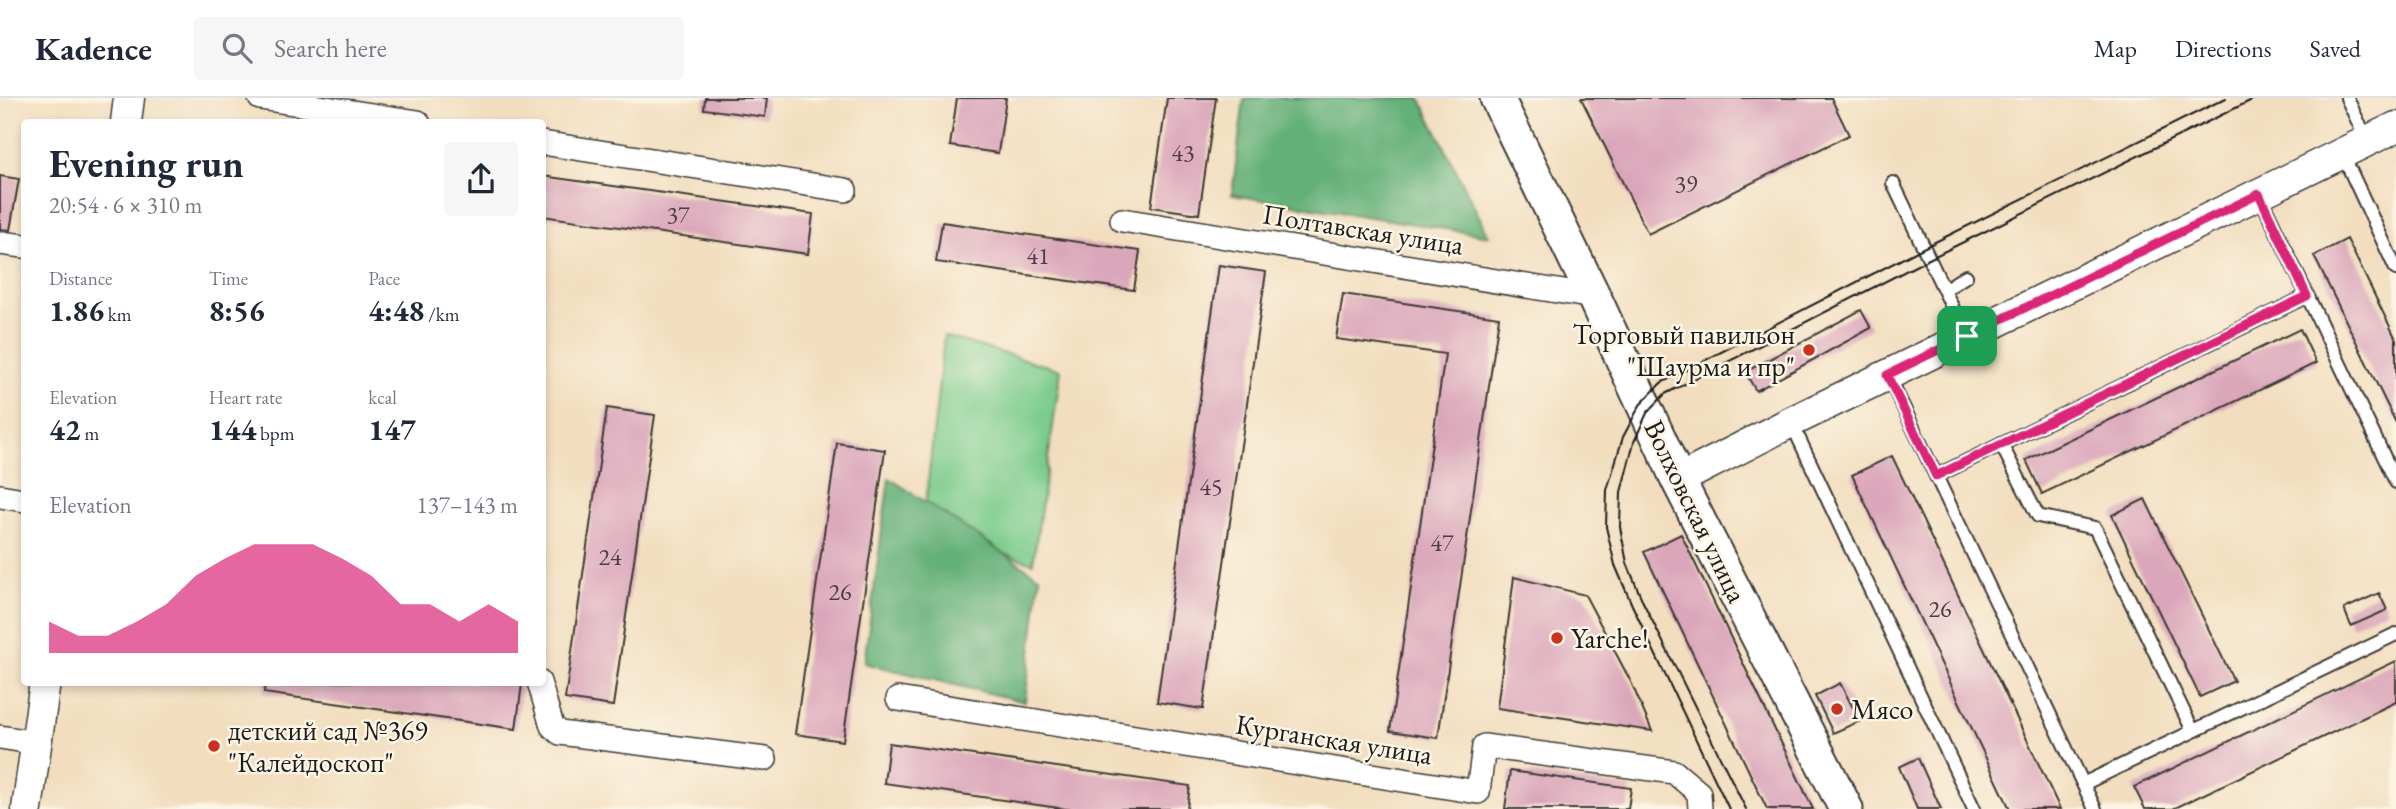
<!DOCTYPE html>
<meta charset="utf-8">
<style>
body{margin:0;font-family:"EB Garamond",serif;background:#f6f6f7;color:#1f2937;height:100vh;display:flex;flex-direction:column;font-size:26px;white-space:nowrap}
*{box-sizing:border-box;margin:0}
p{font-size:23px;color:#747a83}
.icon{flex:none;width:38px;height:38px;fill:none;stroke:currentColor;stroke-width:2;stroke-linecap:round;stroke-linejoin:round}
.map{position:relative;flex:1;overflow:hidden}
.drawer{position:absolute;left:21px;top:21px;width:525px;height:567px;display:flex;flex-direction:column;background:#fff;border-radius:7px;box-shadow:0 4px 10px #0003}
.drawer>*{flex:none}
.pin{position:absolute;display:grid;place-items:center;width:60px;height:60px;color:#fff;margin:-30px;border-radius:14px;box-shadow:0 4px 10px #0006}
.round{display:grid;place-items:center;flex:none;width:74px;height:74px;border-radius:7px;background:#f6f6f7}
.headline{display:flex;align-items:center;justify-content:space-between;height:119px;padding:0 28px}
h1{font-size:38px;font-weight:700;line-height:52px}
.figures{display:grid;grid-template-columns:repeat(3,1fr);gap:10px;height:119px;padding:7px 28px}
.figures div{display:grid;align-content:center}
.figures b{font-size:30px;font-weight:700}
.figures small{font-size:19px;font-weight:400}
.figures p{font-size:19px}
.chart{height:196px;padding:14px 28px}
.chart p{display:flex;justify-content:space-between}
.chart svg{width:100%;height:126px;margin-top:7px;fill:#db2777;opacity:.7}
header{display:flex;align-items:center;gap:42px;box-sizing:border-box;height:98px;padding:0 35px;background:#fff;border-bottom:2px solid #e0e1e3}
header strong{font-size:33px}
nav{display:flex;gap:38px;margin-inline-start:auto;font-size:24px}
.search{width:490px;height:63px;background:#f6f6f7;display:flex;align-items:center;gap:18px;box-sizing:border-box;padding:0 24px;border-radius:7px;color:#747a83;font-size:26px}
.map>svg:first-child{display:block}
</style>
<header>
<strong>Kadence</strong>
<div class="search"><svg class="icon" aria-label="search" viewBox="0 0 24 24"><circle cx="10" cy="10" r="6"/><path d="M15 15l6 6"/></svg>Search here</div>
<nav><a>Map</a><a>Directions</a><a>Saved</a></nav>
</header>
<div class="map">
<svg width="2396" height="711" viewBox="0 0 2396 711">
<rect width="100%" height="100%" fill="#fcf5e5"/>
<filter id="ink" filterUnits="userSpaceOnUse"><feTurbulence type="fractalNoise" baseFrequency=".0143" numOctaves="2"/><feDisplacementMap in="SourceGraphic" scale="14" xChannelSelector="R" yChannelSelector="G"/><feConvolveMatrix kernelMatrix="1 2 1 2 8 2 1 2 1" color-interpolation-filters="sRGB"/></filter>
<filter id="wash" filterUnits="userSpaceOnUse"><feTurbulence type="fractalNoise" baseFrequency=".00686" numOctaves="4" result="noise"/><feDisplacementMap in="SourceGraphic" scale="28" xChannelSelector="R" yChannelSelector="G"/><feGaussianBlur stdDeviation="1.57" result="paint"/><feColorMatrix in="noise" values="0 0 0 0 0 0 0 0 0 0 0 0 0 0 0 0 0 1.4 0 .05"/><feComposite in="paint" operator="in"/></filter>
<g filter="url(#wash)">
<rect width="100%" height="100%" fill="#f2debf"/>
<!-- green -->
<path fill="#7bcc8d" stroke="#4c7454" stroke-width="2" d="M944 238 1061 272 1033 465 923 430Z"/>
<!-- forest -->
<path fill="#64b078" stroke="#40664a" stroke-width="2" d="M1244 0H1420L1489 138 1232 97Z
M889 380 1040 479 1025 604 864 565Z"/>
<g id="blocks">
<!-- building -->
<path fill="#daa6ba" d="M705 0H767L765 19 704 11Z
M957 0H1006L998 55 950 48Z
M1167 0H1216L1199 116 1151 109Z
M1581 0H1831L1849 37 1648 136Z
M0 78 19 81 10 132 0 131Z
M542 78 813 116 808 156 542 118Z
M942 124 1140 153 1134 192 936 164Z
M2347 141 2396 241V325L2314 158Z
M1219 167 1266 174 1203 611 1157 604Z
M1343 196 1499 219 1438 640 1390 633 1445 256 1336 241Z
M1861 212 1871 230 1756 293 1745 274Z
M2300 231 2316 265 2042 396 2026 362Z
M607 310 655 317 613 608 565 601Z
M837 345 885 352 843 643 795 636Z
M1892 358 2060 711H2010L1852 377Z
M2145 401 2234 583 2200 599 2112 417Z
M1681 436 1813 711H1767L1644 454Z
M1514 479 1585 497 1631 584 1652 633 1497 610Z
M2379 495 2387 512 2351 528 2344 511Z
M2396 563V604L2173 711H2145L2134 689Z
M265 584H508L522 586 516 631 264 595Z
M1840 585 1860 623 1833 635 1815 598Z
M889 645 1190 688 1187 711H1066L884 685Z
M1918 660 1941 711H1917L1899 669Z
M1510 673 1631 690 1628 711H1505Z"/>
</g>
</g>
<g filter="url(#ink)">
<use href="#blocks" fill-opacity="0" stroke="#3c3934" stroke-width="2"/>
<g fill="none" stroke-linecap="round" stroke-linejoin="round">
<defs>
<path id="service" d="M2347 0 2367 43
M2342 55 2396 171
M1893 85 1966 238
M2259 96 2396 384
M1944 192 1966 178
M1888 277 1936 378
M1791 324 1974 711
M2001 346 2038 418 2095 430 2193 633
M2083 686 2396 536
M2095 711 1936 378 2307 198"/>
<path id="minor" d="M260 0 418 24
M542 45 845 92
M1122 122 1594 199
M0 145 24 148
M0 398 24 402
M539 584 552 628 560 635 765 661
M898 601 1478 694 1484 648 1674 674 1699 695 1700 711
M0 639 37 645"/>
<path id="tertiary" d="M126 24 129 0
M1678 382 1791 324 2396 29
M27 711 45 584"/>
<path id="secondary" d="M1497 0 1594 199 1678 382 1846 711"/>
</defs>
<!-- service casing -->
<use href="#service" stroke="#3c3934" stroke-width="16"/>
<!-- minor casing -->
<use href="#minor" stroke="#3c3934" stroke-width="26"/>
<!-- tertiary casing -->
<use href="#tertiary" stroke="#3c3934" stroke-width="33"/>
<!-- secondary casing -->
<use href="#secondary" stroke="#3c3934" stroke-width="37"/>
<!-- service -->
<use href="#service" stroke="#fff" stroke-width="12"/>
<!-- minor -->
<use href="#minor" stroke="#fff" stroke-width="23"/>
<!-- tertiary -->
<use href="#tertiary" stroke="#fff" stroke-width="30"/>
<!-- secondary -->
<use href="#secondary" stroke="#fff" stroke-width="33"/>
<!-- tram -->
<path stroke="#1c1c1c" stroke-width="2" d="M1729 711 1632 507 1615 467 1606 429 1607 392 1623 339 1640 307 1661 285 1923 150 2226 0
M1746 711 1642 502 1627 465 1620 429 1621 394 1634 344 1647 315 1665 296 1929 161 2256 0"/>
</g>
</g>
<g fill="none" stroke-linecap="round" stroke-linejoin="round" filter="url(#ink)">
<defs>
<path id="route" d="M2259 96 2307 198 1936 378 1887 277Z"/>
</defs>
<!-- route casing -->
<use href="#route" stroke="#fff" stroke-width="14"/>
<!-- route -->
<use href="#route" stroke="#db2777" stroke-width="9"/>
</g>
<!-- markers -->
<g fill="#c8321e" stroke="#fcf5e5" stroke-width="2.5">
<circle cx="1809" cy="252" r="7"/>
<circle cx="1557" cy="540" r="7"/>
<circle cx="1837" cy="611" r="7"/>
<circle cx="214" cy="648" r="7"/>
</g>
<g text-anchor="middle" stroke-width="5" stroke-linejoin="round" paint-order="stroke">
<!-- number labels -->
<g font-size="24" fill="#4c3e44">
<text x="1183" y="63">43</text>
<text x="1686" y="94">39</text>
<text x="678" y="125">37</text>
<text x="1038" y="166">41</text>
<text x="1211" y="397">45</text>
<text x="1442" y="453">47</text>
<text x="610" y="467">24</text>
<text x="840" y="502">26</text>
<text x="1940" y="519">26</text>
</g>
<!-- street labels -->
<g font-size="28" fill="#1c1c1c" stroke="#fcf5e5">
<text transform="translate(1363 131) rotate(9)" y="10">Полтавская улица</text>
<text transform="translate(1696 413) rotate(64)" y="10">Волховская улица</text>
<text transform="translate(1334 641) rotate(9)" y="10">Курганская улица</text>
</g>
<!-- poi labels -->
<g font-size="28" fill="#1c1c1c" stroke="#fcf5e5" text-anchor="start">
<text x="1795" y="246" text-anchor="end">Торговый павильон<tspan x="1795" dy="32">"Шаурма и пр"</tspan></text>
<text x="1571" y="550">Yarche!</text>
<text x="1851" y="621">Мясо</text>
<text x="228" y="642">детский сад №369<tspan x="228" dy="32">"Калейдоскоп"</tspan></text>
</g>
</g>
</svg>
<div class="pin" style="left:1967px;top:238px;background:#1e9e55"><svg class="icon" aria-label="arrive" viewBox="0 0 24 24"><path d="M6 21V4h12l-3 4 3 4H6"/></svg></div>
<section class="drawer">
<div class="headline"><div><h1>Evening run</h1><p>20:54 · 6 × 310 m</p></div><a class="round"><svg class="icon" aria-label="share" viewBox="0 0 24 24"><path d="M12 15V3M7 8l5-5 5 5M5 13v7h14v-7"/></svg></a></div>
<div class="figures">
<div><p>Distance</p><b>1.86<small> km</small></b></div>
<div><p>Time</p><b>8:56</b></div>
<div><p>Pace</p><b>4:48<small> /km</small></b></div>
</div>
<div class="figures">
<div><p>Elevation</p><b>42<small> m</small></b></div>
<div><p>Heart rate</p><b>144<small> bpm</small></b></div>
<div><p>kcal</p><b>147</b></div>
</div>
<div class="chart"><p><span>Elevation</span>137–143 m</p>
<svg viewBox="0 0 160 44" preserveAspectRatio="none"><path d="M0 44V33L10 38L20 38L30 33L40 27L50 17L60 11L70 6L80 6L90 6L100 11L110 17L120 27L130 27L140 33L150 27L160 33V44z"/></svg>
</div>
</section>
</div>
